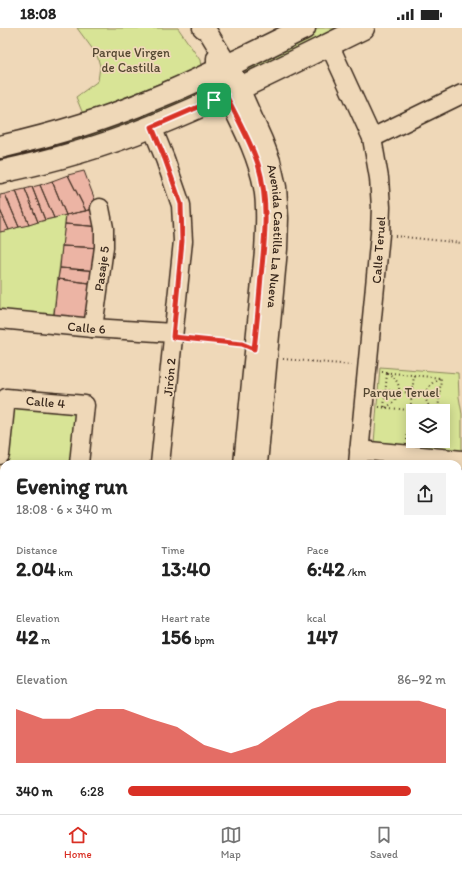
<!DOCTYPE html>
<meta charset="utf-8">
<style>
body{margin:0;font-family:Itim,sans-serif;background:#f2f2f2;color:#222;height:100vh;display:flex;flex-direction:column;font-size:15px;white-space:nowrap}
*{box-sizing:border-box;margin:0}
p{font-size:13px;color:#767676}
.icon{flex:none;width:22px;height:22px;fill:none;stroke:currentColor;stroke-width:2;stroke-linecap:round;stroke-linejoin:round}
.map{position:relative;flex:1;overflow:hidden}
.drawer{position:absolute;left:0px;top:432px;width:462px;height:354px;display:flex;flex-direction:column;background:#fff;border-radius:12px 12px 0 0;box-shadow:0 2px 10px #0003}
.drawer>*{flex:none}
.controls{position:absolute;left:406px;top:376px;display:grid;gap:8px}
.controls a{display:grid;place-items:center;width:44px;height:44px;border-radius:0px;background:#fff;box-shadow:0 2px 10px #0003;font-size:20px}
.pin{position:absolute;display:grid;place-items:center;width:34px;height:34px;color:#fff;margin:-17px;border-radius:8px;box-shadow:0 2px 6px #0006}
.round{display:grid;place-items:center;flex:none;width:42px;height:42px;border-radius:0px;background:#f2f2f2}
.overview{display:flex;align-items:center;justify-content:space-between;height:68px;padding:0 16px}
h1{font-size:22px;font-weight:700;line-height:30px}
.figures{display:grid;grid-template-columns:repeat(3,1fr);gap:6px;height:68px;padding:4px 16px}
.figures div{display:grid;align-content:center}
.figures b{font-size:20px;font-weight:700}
.figures small{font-size:11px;font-weight:400}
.figures p{font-size:11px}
.chart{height:112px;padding:8px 16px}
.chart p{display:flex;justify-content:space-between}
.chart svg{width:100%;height:72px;margin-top:4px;fill:#d93025;opacity:.7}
ul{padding:0 16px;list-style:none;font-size:13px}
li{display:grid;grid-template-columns:64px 48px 1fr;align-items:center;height:30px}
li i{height:10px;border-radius:5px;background:#d93025}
.status{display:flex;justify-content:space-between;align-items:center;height:28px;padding:0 20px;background:#fff;direction:ltr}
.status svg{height:11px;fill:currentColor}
.dock{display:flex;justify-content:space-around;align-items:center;height:56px;border-top:1px solid #e0e0e0;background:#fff;font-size:11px;color:#767676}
.dock a{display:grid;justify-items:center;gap:2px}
.dock .on{color:#d93025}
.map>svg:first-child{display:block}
</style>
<div class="status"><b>18:08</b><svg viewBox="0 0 49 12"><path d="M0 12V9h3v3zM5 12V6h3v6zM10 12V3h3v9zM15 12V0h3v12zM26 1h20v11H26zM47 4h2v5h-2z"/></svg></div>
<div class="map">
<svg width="462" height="786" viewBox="0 0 462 786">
<rect width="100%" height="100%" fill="#efd8b8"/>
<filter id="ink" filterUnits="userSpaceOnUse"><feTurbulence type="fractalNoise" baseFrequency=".025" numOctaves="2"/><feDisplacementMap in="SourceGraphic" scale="8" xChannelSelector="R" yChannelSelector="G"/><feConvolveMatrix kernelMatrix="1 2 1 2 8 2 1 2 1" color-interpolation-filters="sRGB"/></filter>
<g filter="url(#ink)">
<!-- green -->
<path fill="#d8e496" stroke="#8a875a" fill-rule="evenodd" d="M77 0H178L200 32 201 39 83 86 76 69 98 53 100 38 97 27Z
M319 0H349L247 45 245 42 246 35Z
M204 58 209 64 149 94 0 139V125Z
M66 187 52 297 0 291V204Z
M380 339 458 345 459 369 462 386V424L374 415ZM413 383H443V413H413Z
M14 378 79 384 74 436H8Z
M0 675H4V782H41L38 786 0 785Z
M458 681H462V786H380V782H458Z"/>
<!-- building -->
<path fill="#ecb4a4" stroke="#3b2a1e" d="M84 143 98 180 86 183 68 147Z
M68 147 86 183 66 187 52 153Z
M52 153 66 187 54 190 40 157Z
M40 157 54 190 45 192 32 159Z
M32 159 45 192 38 194 25 161Z
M25 161 38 194 29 197 16 163Z
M16 163 29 197 19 199 5 166Z
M5 166 19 199 9 202 0 182V167Z
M98 180 102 199 65 196 66 187Z
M0 182 9 202 0 204Z
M65 196 102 199V220L62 218Z
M62 218 102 220 99 243 60 240Z
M60 240 99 243 97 256 58 251Z
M58 251 97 256 93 291 54 287Z"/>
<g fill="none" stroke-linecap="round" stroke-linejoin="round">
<defs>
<g id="minor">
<path id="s1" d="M202 0 208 4 233 45 263 112 271 133 277 159 279 190 278 221 258 436"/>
<path d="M329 16 372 110 379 150 381 179 380 206 358 436"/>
<path d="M216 30V43L219 52C235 87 256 121 263 159 267 180 265 202 264 223L243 436"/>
<path d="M152 99 165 131 181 177 183 213 160 436"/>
<path d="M372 110 462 66"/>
<path id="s2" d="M0 291 93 300 173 305"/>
<path id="s3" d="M93 300 104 219V200L100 180"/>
<path d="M359 422 462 432"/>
<path id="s4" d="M0 427 6 370 85 377 79 436"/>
<path d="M0 499H4"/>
<path d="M458 528 462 529"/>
<path d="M0 587 4 588"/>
<path d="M458 628H462"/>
<path d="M0 669H4"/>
<path d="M44 786 45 782"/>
<path d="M129 786V782"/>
<path d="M210 786V782"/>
<path d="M224 786 225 782"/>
<path d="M325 786V782"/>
</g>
<path id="major" d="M0 119C52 107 104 92 153 71 205 50 254 25 304 0
M0 144C52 133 102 119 151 99 224 70 293 34 363 0"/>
</defs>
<!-- minor casing -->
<use href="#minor" stroke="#3b2a1e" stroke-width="21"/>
<!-- major casing -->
<use href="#major" stroke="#3b2a1e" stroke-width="25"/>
<!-- path -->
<path stroke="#3b2a1e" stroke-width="2" stroke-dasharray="1 3" stroke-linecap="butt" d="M395 208 462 215
M188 311 239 316
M283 331 352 337
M382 344 441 350 438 383
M387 345C405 354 402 373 384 380Z
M385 362 439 368
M379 379 419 383
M434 383C420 373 426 356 440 350
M407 412 414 347
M458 685H462
M458 746H462
M382 786V782"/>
<!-- minor -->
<use href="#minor" stroke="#efd8b8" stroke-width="18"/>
<!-- major -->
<use href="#major" stroke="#efd8b8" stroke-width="22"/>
</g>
</g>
<g fill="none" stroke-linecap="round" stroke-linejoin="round" filter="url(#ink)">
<defs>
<path id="route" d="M226 67C237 90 250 112 258 136 269 172 265 211 261 248 259 272 257 297 254 321L242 316 173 309 182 213 181 176 165 131 152 99Z"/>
</defs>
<!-- route casing -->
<use href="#route" stroke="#fff" stroke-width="8"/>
<!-- route -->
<use href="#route" stroke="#d93025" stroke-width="5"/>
</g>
<g text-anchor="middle" stroke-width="3.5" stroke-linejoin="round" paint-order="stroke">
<!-- park labels -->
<g font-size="13" fill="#534630" stroke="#efd8b8">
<text x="131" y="29">Parque Virgen<tspan x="131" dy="15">de Castilla</tspan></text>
<text x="401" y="369">Parque Teruel</text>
</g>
<!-- street labels -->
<g font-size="13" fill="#3b2a1e" stroke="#efd8b8">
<text dy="5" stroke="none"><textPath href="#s1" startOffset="227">Avenida Castilla La Nueva</textPath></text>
<text transform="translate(378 222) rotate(-86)" y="5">Calle Teruel</text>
<text dy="5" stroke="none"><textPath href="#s3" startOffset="60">Pasaje 5</textPath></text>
<text dy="5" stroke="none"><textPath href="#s2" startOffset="87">Calle 6</textPath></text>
<text transform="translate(169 349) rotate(-85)" y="5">Jirón 2</text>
<text dy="5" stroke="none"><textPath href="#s4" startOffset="97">Calle 4</textPath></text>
</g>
</g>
</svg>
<div class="controls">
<a><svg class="icon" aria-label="layers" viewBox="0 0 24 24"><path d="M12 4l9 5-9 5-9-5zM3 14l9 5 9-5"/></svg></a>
</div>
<div class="pin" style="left:214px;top:72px;background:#1e9e55"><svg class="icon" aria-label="arrive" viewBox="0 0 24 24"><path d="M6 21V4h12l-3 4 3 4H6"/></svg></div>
<section class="drawer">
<div class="overview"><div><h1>Evening run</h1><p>18:08 · 6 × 340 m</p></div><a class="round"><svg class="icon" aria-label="share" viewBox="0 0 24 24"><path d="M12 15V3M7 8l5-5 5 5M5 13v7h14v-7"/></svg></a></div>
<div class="figures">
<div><p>Distance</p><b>2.04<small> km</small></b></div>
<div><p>Time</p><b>13:40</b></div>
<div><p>Pace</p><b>6:42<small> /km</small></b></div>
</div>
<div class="figures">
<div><p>Elevation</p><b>42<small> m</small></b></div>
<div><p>Heart rate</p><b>156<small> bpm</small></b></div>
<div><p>kcal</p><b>147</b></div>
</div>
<div class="chart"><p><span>Elevation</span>86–92 m</p>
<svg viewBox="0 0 160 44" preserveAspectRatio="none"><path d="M0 44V11L10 17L20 17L30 11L40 11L50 17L60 22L70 33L80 38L90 33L100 22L110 11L120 6L130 6L140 6L150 6L160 11V44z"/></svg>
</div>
<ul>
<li><b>340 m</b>6:28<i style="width:89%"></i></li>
</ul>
</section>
</div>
<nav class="dock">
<a class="on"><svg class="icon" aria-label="home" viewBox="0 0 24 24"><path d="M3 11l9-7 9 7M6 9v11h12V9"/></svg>Home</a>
<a><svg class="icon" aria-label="map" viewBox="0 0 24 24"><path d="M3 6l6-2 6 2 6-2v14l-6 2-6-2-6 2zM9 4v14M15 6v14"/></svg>Map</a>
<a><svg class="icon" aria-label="saved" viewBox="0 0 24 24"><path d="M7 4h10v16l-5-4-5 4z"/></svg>Saved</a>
</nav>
